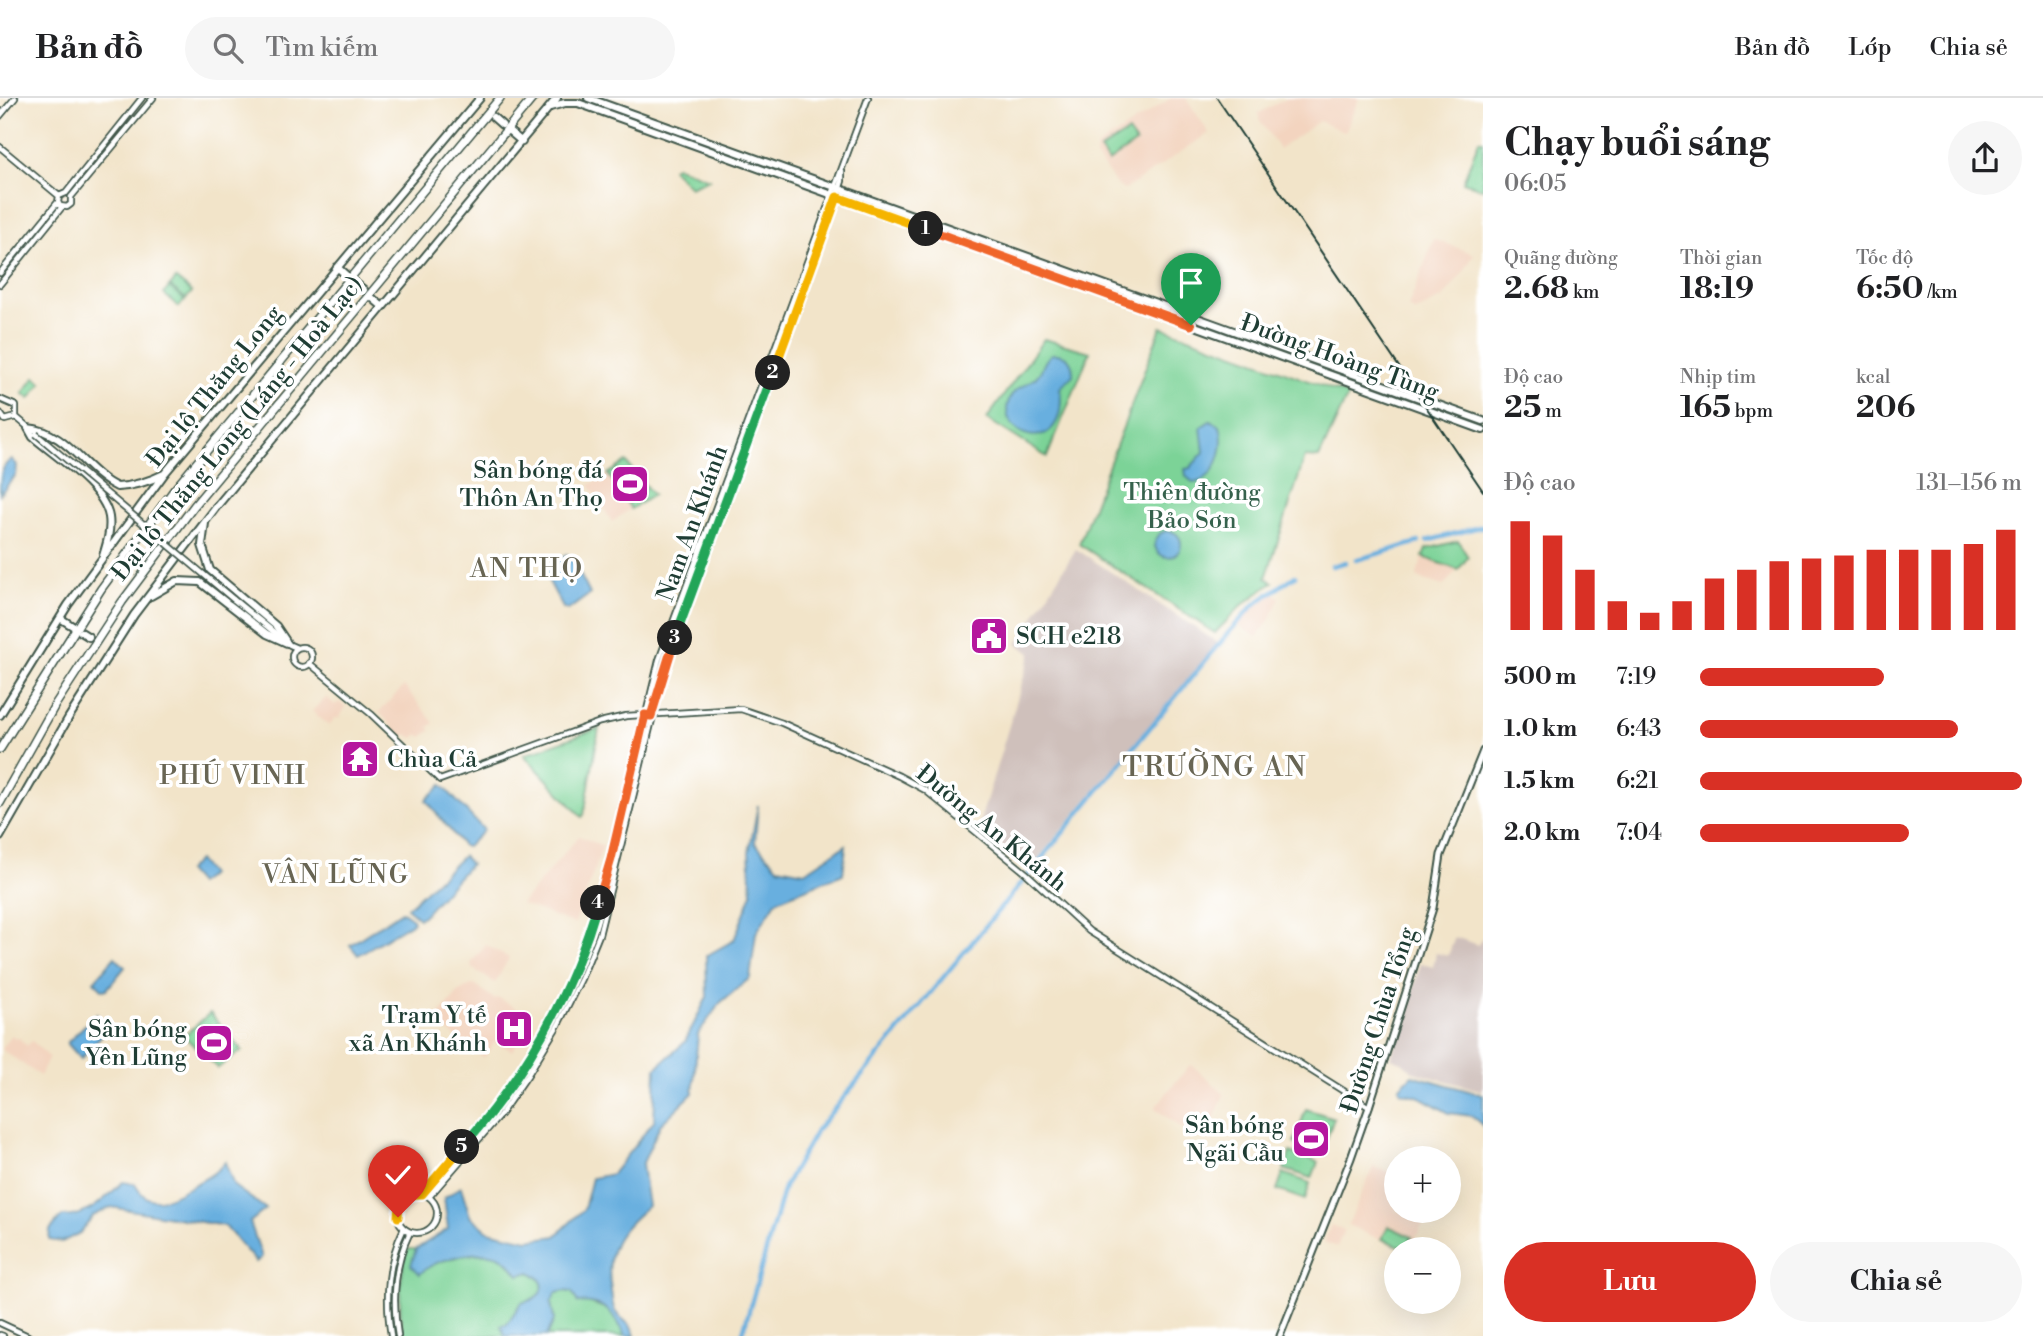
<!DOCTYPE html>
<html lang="vi">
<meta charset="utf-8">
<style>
body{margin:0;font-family:"Libre Bodoni",serif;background:#f6f6f6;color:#202124;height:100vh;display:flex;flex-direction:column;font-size:26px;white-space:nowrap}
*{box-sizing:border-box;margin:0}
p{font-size:23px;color:#757577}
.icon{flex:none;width:38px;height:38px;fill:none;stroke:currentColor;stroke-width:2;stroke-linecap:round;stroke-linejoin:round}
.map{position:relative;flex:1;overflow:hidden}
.side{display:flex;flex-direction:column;background:#fff;width:560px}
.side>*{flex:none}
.buttons{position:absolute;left:1384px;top:1048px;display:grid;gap:14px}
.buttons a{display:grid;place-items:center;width:77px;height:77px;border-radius:50%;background:#fff;box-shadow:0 7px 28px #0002;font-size:35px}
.pin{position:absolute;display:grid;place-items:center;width:60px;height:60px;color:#fff;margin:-72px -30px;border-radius:50% 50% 50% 0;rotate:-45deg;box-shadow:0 0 7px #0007}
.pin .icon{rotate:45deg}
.km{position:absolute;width:35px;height:35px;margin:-18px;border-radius:50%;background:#222;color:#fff;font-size:19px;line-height:35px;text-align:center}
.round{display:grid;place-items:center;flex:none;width:74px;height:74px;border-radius:37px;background:#f6f6f6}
.headline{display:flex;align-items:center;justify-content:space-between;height:119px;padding:0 21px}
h1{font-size:38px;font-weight:800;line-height:52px}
.metrics{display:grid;grid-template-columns:repeat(3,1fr);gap:10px;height:119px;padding:7px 21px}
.metrics div{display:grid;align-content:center}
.metrics b{font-size:30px;font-weight:800}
.metrics small{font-size:19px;font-weight:400}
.metrics p{font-size:19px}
.chart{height:196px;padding:14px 21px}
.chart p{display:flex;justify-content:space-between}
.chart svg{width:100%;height:126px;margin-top:7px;stroke:#d93025;stroke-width:6}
.primary-button{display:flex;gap:14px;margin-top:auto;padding:14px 21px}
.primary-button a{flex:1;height:80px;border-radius:42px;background:#d93025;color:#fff;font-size:28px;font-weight:800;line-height:80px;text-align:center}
.primary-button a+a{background:#f6f6f6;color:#202124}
ul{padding:0 21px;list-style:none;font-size:23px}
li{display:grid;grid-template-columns:112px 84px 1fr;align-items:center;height:52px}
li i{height:18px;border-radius:9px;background:#d93025}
header{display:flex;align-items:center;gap:42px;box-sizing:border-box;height:98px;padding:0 35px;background:#fff;border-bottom:2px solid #e0e0e0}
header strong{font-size:33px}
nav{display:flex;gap:38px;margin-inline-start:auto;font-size:24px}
.search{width:490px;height:63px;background:#f6f6f6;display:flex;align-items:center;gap:18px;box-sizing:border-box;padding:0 24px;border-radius:38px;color:#757577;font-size:26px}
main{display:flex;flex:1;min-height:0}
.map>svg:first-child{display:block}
</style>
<header>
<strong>Bản đồ</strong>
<div class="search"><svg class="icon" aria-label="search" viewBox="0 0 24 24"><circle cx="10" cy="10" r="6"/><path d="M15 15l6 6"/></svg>Tìm kiếm</div>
<nav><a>Bản đồ</a><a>Lớp</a><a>Chia sẻ</a></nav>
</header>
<main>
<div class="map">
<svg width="1483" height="1238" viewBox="0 0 1483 1238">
<rect width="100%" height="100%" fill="#fff"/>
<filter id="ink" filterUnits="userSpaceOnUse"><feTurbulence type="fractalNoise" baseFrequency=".0143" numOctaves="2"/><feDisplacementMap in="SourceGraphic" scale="14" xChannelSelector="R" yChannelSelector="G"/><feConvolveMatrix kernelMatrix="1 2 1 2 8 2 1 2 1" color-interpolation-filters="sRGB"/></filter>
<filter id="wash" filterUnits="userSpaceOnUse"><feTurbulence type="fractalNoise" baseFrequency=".00686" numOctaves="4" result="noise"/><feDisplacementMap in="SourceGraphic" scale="28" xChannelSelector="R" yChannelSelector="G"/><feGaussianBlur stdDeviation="1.57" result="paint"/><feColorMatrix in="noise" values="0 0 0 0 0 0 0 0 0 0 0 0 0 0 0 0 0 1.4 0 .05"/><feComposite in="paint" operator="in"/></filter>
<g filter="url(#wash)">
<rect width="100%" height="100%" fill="#f2e4c9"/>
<!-- built -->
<path fill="#f3d4bf" d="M1171 0H1186L1209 35 1124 92 1116 86 1096 58 1097 49Z
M1287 0H1359L1345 34 1319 23 1279 51 1259 21V15Z
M1434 141 1474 156 1465 172 1443 200 1415 214 1408 209Z
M608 376 630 411 612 424 589 387Z
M1423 459 1458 472 1443 488 1418 480 1417 476Z
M1274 495 1280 500 1269 523 1257 539 1238 527 1253 511Z
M404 588 434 625 429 629 431 632 422 639 418 636 414 640 406 636 402 639 379 614Z
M327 599 335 607 339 604 346 609 339 620H335L329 628 312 613Z
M579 738 603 748 575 826 521 806Z
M486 847 509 860 495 885 472 870 471 865Z
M472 887 477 888 494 901 499 900 532 919 512 953 495 943 484 960 434 923 461 892Z
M12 937 16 941 18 939 27 948 32 943 49 959 40 978 1 951Z
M1192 967 1224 996 1208 1037 1204 1039 1180 1029 1156 1011V1008L1189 968Z
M1373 1069 1396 1076V1113H1430L1410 1151H1401L1348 1127Z
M1331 1127 1344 1132 1337 1149 1324 1144Z"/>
<!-- industrial -->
<path fill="#cfc0bb" d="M1076 451 1218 545 1029 771 978 730 1031 555 1017 546Z
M1455 839 1478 847 1483 839V993L1414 974 1402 964 1391 960 1421 865 1433 869 1436 855 1448 858Z"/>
<!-- green -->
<path fill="#7cd397" stroke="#4e8866" stroke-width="2" d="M1128 34 1136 45 1108 64 1100 52Z
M1479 42 1483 43V91L1463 84Z
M675 68 709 81 690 89 673 72 672 70Z
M176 181 192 194 186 201 170 188Z
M169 189 185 202 179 209 164 196Z
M1161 229 1348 297 1319 360 1305 359 1266 480 1273 484 1241 508 1215 535 1079 446Z
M1044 241 1090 254 1047 359 987 321Z
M35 279 42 285 30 301 23 295Z
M626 364 653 397 631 411 608 376Z
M1458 443 1468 459 1458 472 1423 459 1426 451Z
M599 630 584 717 582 719 524 657Z
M210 915 242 952 218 970 184 938Z
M1306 1011 1334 1020 1322 1054 1294 1045Z
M1290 1054 1318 1064 1312 1080 1284 1071Z
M1283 1075 1310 1085 1305 1102 1277 1092Z
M1388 1128 1412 1139 1407 1151 1382 1141Z
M407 1151H416L412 1167 425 1171C441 1161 481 1151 499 1158 508 1162 513 1170 519 1177L530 1174C553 1186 541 1201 521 1205L507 1226 501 1228 510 1237 521 1238H403C398 1207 399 1181 407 1151Z
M565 1193 572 1194 576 1200 610 1212 619 1223 625 1238H547L554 1221 551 1204 556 1195Z"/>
<!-- water -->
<path fill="#68afdf" stroke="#44768a" stroke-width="2" d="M1052 256C1067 255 1073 262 1073 277L1060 290C1070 365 989 339 1011 298 1017 288 1030 286 1037 278 1044 271 1042 263 1052 256Z
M1210 323 1220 328C1226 348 1217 382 1193 385L1186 378 1185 371 1190 370 1204 354 1201 329Z
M12 361 17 367 16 377 0 396C0 382 0 368 12 361Z
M1155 446a13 13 0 1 1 26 0a13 13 0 1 1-26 0Z
M567 457 571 459 590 496 568 512 563 510 544 474 545 470Z
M442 687 484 732 467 749 463 748 426 702Z
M758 707 755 745 778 769 805 774 846 747 843 776 777 802 756 835 750 880 720 905 698 936 693 995 660 1027 642 1067 648 1108C618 1133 604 1151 611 1192 612 1198 612 1208 615 1213 622 1223 633 1226 635 1238H625C616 1217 603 1201 578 1205L572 1194 564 1193 556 1195 551 1205 554 1222 547 1238H505L501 1227 507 1226 521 1205C541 1201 553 1186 530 1174L519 1177C514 1170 508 1162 499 1158 479 1150 434 1161 420 1176L411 1167 416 1151 448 1131 444 1100 461 1089 470 1118 488 1133 528 1142 556 1138 584 1111 592 1080 612 1076 654 1023 656 970 685 944 707 899 706 858 734 842 752 795 749 754Z
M463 758 470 766 423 818 419 820 407 810Z
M198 762 210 777 198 786 187 773Z
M402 813 413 821V824L358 857 350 847Z
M115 859 125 869 107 891 103 892 94 883Z
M96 916 108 928 107 931 81 961 67 945Z
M1412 977 1483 997V1028L1472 1018 1449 1015 1420 999 1401 994 1399 990Z
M225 1064 234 1088 266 1111 250 1124 262 1159 256 1164 225 1128 111 1109 93 1118 80 1135 62 1144 49 1142 50 1132 62 1118C85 1122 107 1099 123 1084L135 1086C148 1112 169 1101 188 1090 202 1082 215 1077 225 1064Z"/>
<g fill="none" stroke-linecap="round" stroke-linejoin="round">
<!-- canal -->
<path stroke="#68afdf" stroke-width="4.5" d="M1427 443 1483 428
M1356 462 1419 444
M1332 468 1346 464
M742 1238 784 1089 816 1033 1230 533 1255 506 1295 478"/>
</g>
</g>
<g filter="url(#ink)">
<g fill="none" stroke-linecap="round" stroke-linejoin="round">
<defs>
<path id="tertiary" d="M0 18 15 0
M0 49 59 98
M59 98 66 95 142 0
M71 99 153 0
M58 104 60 108 67 109 71 106V99
M0 175 58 104 59 98
M0 186 62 109
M0 301 16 308V319
M0 315 5 322 16 319
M16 319 29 330
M233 501 290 547 297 550
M292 559a10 10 0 1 1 20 0a10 10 0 1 1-20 0Z
M309 565 371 616 440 682 600 624 626 618 741 611 782 625 899 678 925 692 1026 775 1089 833 1369 1009
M397 1115a20 20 0 1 1 40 0a20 20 0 1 1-40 0Z
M422 1096 504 998 536 950 573 880 590 832 611 761 659 562 868 0
M429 1099 500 1017 527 978 558 927 581 881 599 837 666 565 824 138 842 83V72
M0 1225 28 1238
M0 1237 3 1238
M391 1238C385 1200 387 1165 404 1130
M398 1238C392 1202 394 1167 410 1134"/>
<path id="secondary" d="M1280 1238 1351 1060 1369 1009 1433 810 1441 757 1483 653"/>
<path id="primary" d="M588 0 1483 323
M550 9 565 5H578L1483 332
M493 19 502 27
M508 32 522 44
M337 169 347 178
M354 184 364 192
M370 198 383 209
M28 330 33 339C56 359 104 389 109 419 111 432 107 445 103 458
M28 330C67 333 85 374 117 389 135 388 148 384 164 376
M205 425 202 447 210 472 276 528 286 543
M151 498 177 483 200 484 267 536 287 545
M60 520 74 529
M81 534 89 539
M0 617 68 507 165 375 480 0
M0 739 69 619 134 517 217 408 557 0"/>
<path id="motorway" d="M0 651 101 491 174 392 500 0
M0 705 55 607 122 504 194 408 533 0"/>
</defs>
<!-- tertiary casing -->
<use href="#tertiary" stroke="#3f564a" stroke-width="8"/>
<!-- secondary casing -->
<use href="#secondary" stroke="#3f564a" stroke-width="9"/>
<!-- primary casing -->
<use href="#primary" stroke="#3f564a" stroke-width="10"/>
<!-- motorway casing -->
<use href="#motorway" stroke="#3f564a" stroke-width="10"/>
<!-- tertiary -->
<use href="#tertiary" stroke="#fff" stroke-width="4.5"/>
<!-- secondary -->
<use href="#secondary" stroke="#fff" stroke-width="5"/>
<!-- primary -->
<use href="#primary" stroke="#fff" stroke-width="6"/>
<!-- motorway -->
<use href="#motorway" stroke="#fff" stroke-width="7"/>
<!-- rail -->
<path stroke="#1f3d34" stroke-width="2" d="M1217 0 1483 393"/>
<defs>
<path id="tertiary-bridge" d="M36 336 233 501"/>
</defs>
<!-- tertiary-bridge casing -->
<use href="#tertiary-bridge" stroke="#3f564a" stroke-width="8" stroke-linecap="butt"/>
<!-- tertiary-bridge -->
<use href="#tertiary-bridge" stroke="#fff" stroke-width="4.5"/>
</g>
</g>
<g fill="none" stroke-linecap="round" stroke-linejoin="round" filter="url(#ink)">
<defs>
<path id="split-1" d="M926 131 1191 227"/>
<path id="split-2" d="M773 275 837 99 926 131"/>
<path id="split-3" d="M675 540 773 275"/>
<path id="split-4" d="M598 805 611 761 645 617 651 618 675 540"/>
<path id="split-5" d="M462 1049C526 977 571 898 598 805"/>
<path id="split-6" d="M398 1119C398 1104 407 1095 422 1096L462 1049"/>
</defs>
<!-- split-1 casing -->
<use href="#split-1" stroke="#fff" stroke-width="14"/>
<!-- split-2 casing -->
<use href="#split-2" stroke="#fff" stroke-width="14"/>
<!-- split-3 casing -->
<use href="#split-3" stroke="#fff" stroke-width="14"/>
<!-- split-4 casing -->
<use href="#split-4" stroke="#fff" stroke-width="14"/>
<!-- split-5 casing -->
<use href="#split-5" stroke="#fff" stroke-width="14"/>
<!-- split-6 casing -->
<use href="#split-6" stroke="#fff" stroke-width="14"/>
<!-- split-1 -->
<use href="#split-1" stroke="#f0652b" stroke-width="9"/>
<!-- split-2 -->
<use href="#split-2" stroke="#f5b400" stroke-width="9"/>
<!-- split-3 -->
<use href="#split-3" stroke="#22a559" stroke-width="9"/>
<!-- split-4 -->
<use href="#split-4" stroke="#f0652b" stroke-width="9"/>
<!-- split-5 -->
<use href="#split-5" stroke="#22a559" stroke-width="9"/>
<!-- split-6 -->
<use href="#split-6" stroke="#f5b400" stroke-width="9"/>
</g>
<!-- icons -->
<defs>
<symbol id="stadium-square" viewBox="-11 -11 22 22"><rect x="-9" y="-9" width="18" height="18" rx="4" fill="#b5179e" stroke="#fff"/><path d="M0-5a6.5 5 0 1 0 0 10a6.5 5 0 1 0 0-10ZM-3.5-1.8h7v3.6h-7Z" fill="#fff"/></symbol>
<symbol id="civic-square" viewBox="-11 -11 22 22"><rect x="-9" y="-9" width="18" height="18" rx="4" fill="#b5179e" stroke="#fff"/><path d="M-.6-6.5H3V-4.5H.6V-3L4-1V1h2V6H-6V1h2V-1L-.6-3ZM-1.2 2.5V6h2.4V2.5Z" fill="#fff"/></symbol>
<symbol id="temple-square" viewBox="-11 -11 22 22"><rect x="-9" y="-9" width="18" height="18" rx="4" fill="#b5179e" stroke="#fff"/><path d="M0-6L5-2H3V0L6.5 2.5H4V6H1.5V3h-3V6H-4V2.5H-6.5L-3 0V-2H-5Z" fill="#fff"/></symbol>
<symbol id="hospital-square" viewBox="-11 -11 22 22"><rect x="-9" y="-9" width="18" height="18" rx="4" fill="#b5179e" stroke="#fff"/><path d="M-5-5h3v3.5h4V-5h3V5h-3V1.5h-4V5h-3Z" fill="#fff"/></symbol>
</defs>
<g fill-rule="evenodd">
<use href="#stadium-square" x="608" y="364" width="44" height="44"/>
<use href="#civic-square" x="967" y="516" width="44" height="44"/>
<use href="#temple-square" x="338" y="639" width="44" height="44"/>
<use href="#hospital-square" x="492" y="909" width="44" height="44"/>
<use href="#stadium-square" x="192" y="923" width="44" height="44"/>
<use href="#stadium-square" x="1289" y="1019" width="44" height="44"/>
</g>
<g text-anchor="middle" stroke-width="7" stroke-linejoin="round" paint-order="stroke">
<!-- street labels -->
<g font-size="24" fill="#1f3d34" stroke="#fff">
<text transform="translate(1340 259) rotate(20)" y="8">Đường Hoàng Tùng</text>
<text transform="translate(214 288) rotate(-51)" y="8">Đại lộ Thăng Long</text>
<text transform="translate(237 330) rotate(-51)" y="8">Đại lộ Thăng Long (Láng - Hoà Lạc)</text>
<text transform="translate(692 425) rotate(-70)" y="8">Nam An Khánh</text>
<text transform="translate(992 730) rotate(39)" y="8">Đường An Khánh</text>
<text transform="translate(1378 922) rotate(-72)" y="8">Đường Chùa Tổng</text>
</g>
<!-- poi labels -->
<g font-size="24" fill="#1f3d34" stroke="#fff" text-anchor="end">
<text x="603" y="380">Sân bóng đá<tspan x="603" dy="28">Thôn An Thọ</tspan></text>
<text x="1016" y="546" text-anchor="start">SCH e218</text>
<text x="387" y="669" text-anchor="start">Chùa Cả</text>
<text x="487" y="925">Trạm Y tế<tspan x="487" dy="28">xã An Khánh</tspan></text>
<text x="187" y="939">Sân bóng<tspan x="187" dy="28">Yên Lũng</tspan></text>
<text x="1284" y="1035">Sân bóng<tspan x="1284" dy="28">Ngãi Cầu</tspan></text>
</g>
<!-- park labels -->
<g font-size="24" fill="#36624d" stroke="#fff">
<text x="1192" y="402">Thiên đường<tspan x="1192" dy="28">Bảo Sơn</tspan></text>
</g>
<!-- neighbourhood labels -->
<g font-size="26" letter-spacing="2" fill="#686553" stroke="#fff">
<text x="527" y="479">AN THỌ</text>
<text x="233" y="686">PHÚ VINH</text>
<text x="336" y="785">VÂN LŨNG</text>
</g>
<!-- quarter labels -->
<g font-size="28" letter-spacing="2" fill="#686553" stroke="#fff">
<text x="1215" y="678">TRƯỜNG AN</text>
</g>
</g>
</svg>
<div class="buttons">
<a>+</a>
<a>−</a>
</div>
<div class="pin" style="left:1191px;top:227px;background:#1e9e55"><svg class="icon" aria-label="arrive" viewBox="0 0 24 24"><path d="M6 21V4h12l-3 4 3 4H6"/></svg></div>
<div class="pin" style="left:398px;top:1119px;background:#d93025"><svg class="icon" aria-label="check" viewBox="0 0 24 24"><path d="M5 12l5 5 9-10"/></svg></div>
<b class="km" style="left:926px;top:131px">1</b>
<b class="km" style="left:773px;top:275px">2</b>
<b class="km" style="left:675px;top:540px">3</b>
<b class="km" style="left:598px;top:805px">4</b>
<b class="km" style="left:462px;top:1049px">5</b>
</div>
<section class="side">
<div class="headline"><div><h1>Chạy buổi sáng</h1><p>06:05</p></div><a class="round"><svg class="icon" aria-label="share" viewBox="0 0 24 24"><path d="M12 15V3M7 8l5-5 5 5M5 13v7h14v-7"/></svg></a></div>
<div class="metrics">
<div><p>Quãng đường</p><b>2.68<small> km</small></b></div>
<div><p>Thời gian</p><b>18:19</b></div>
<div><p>Tốc độ</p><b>6:50<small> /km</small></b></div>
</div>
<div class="metrics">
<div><p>Độ cao</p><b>25<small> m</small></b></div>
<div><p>Nhịp tim</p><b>165<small> bpm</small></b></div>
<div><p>kcal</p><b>206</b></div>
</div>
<div class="chart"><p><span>Độ cao</span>131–156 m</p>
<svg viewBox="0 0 160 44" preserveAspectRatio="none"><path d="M5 44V6M15 44V11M25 44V23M35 44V34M45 44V38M55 44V34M65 44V26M75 44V23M85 44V20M95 44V19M105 44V18M115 44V16M125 44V16M135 44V16M145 44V14M155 44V9"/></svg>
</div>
<ul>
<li><b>500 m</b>7:19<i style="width:57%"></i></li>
<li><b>1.0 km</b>6:43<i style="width:80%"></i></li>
<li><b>1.5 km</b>6:21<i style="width:100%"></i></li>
<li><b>2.0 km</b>7:04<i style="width:65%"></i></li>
</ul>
<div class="primary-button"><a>Lưu</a><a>Chia sẻ</a></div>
</section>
</main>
